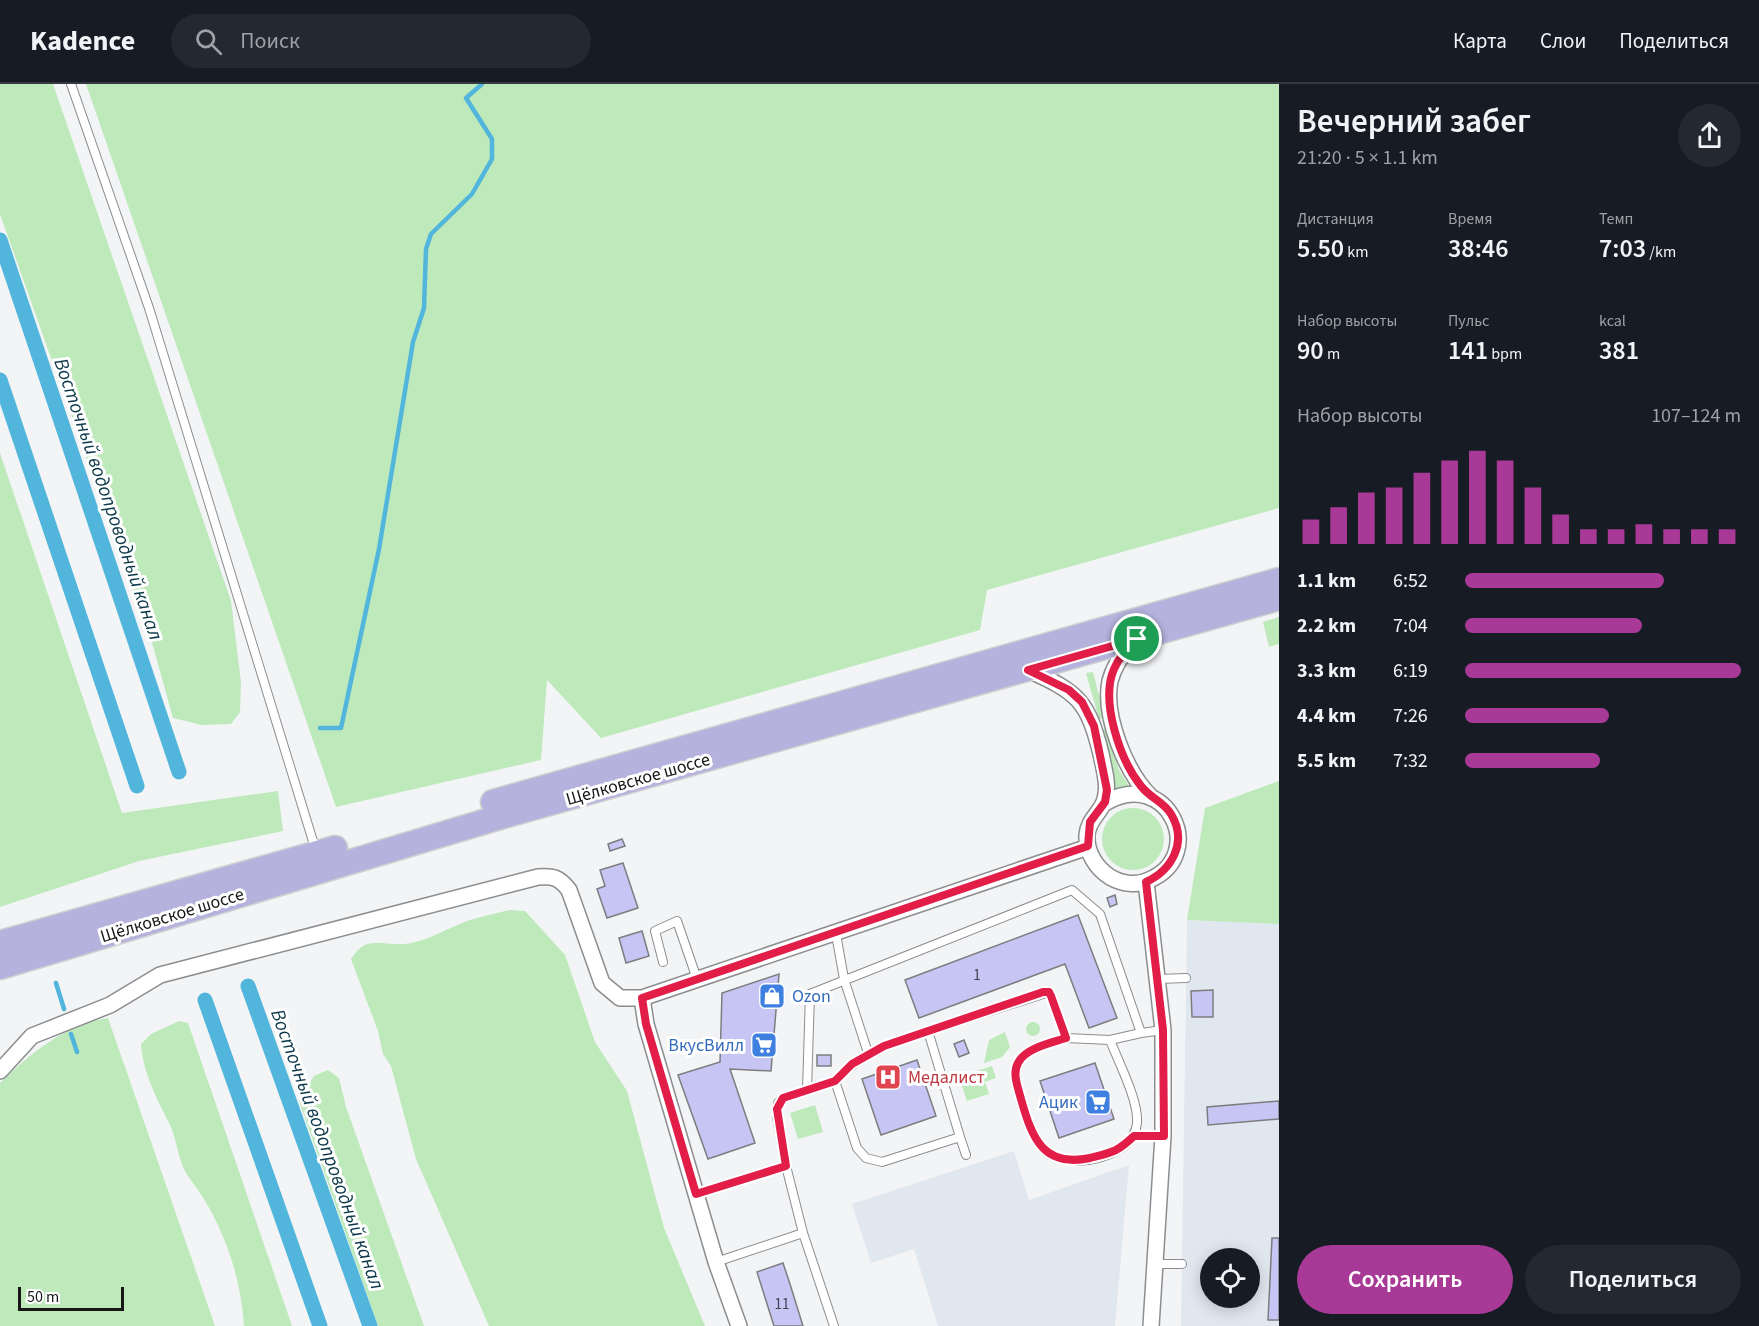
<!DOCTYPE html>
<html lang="ru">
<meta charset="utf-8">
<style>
body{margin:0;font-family:"Source Sans 3",sans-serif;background:#242831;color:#f1f3f6;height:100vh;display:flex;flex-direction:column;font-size:22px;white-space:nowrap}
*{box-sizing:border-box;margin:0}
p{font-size:20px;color:#9ea1a6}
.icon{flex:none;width:33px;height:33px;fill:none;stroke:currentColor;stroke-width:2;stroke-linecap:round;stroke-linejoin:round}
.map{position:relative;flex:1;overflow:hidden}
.panel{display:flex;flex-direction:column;background:#171b24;width:480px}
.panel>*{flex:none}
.buttons{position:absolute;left:1200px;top:1164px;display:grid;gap:12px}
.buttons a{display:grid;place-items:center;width:60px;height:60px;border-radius:50%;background:#171b24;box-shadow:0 3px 15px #0003;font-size:30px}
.scale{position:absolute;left:18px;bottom:15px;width:106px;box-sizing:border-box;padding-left:6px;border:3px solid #171718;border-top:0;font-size:16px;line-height:21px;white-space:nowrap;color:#171718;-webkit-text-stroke:4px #fff;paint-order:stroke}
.pin{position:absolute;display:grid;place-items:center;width:51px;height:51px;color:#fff;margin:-26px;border:3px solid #fff;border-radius:50%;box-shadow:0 2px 6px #0007}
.round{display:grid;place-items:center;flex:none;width:63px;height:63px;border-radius:32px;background:#242831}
.headline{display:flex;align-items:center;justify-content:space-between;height:102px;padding:0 18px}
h1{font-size:33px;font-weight:600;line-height:45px}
.stats{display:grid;grid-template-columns:repeat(3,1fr);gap:9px;height:102px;padding:6px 18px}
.stats div{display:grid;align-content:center}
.stats b{font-size:26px;font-weight:600}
.stats small{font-size:16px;font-weight:400}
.stats p{font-size:16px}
.chart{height:168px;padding:12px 18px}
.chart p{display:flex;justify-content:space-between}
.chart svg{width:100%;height:108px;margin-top:6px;stroke:#a83996;stroke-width:6}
.action{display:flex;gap:12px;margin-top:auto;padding:12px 18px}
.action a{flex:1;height:69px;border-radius:36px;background:#a83996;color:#fff;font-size:24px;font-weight:600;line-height:69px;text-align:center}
.action a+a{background:#242831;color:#f1f3f6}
ul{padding:0 18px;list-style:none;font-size:20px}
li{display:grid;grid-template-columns:96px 72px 1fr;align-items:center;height:45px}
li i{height:15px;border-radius:8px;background:#a83996}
header{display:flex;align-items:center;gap:36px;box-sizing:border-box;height:84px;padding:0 30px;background:#171b24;border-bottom:2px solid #363941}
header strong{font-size:28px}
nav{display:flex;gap:33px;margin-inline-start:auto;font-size:21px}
.search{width:420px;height:54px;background:#242831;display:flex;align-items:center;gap:15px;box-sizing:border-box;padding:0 21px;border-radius:33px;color:#9ea1a6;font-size:22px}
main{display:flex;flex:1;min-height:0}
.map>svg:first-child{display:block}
</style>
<header>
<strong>Kadence</strong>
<div class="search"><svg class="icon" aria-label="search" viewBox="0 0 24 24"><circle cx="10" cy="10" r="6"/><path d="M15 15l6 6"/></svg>Поиск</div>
<nav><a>Карта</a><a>Слои</a><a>Поделиться</a></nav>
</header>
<main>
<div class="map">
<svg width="1279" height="1242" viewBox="0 0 1279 1242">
<rect width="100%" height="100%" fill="#f3f4f6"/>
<!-- built -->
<path fill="#e1e7ef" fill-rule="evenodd" d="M1187 836 1279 840V1242H1181ZM1210 1174H1250V1214H1210Z
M1014 1067 1029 1116 1129 1081 1115 1242H938L914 1165 871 1179 852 1120Z"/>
<!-- green -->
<path fill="#bde9bb" d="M0 0H53L231 517 241 598 240 628 231 640 202 641 173 634 153 562 0 130Z
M86 0H1279V424L987 506 980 546 601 654 547 596 541 676 336 723Z
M0 369 122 729 278 707 283 747 139 777 0 823Z
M1279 533V560L1269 563 1263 538Z
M1093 588 1105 634 1099 635 1086 589Z
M1107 644 1119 686 1129 702 1112 707 1101 646Z
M1279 697V840L1187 836 1205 724Z
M1102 755a31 31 0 1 1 62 0a31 31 0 1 1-62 0Z
M510 826 525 827 565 871 595 958 627 1007 664 1144 705 1242H489L416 1075 391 982 383 970 378 947 351 875C367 850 380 862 405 860 429 857 447 844 470 836 483 832 497 829 510 826Z
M108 934 215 1242H0V999C30 970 65 940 108 934Z
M179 937 188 939 292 1242H244C241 1196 227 1152 202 1112 197 1104 191 1097 186 1089 178 1075 177 1056 170 1041 157 1015 143 989 141 960L151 950Z
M1026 945a7 7 0 1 1 14 0a7 7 0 1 1-14 0Z
M1005 948 1010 963 1002 973 984 979 989 956Z
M992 982 996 994 985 998 989 1010 967 1017 959 993Z
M328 986 339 994 346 1023 424 1242H378L299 1017 314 992Z
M815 1021 823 1048 798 1055 790 1029Z"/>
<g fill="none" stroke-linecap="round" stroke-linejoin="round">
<!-- stream -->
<path stroke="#52b6dc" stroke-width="4.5" d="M320 644H341L379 465 413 258 424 224 426 165 431 150 472 110 492 75V55L466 14 482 0
M56 899 64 925
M71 950 77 968"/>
<!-- canal -->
<path stroke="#52b6dc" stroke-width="15" d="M0 156 179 688
M0 296 137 702
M248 902 370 1242
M205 916 320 1242"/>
</g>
<!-- building -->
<path fill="#c6c5f3" stroke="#7d7d7f" stroke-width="1.5" d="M622 755 625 762 610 767 608 760Z
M623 779 638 824 607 834 597 805 605 802 600 786Z
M1115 811 1117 820 1110 823 1107 814Z
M1078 831 1117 934 1089 944 1065 880 919 934 905 896Z
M642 847 649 872 626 879 619 854Z
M779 890 771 987 730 985 755 1059 708 1075 678 991 720 978 722 909Z
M1213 906V933H1192L1191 907Z
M964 956 969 969 959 973 954 960Z
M817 971H831V982H817Z
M917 976 936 1032 881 1051 862 995Z
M1095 979 1114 1035 1059 1054 1040 997Z
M1279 1017V1035L1208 1041 1207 1023Z
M1272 1154H1279V1236H1268Z
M783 1179 790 1200 803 1242H774L757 1188Z"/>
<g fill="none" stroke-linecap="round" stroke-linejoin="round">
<defs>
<path id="service" d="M71 0 149 224 316 767
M836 850 844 895 868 969
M663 878 655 847 677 837 697 895
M1158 895 1186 894
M928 947 960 1053 882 1078 866 1074 857 1064 835 997C864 967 890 960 928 947Z
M928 947 1049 908 1066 954
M1141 949 1163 946
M1066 954 1110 956C1118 977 1139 1017 1137 1039 1134 1073 1075 1085 1050 1071 1033 1061 1009 996 1018 979 1025 964 1051 959 1066 954Z
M807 1006 810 910 1072 806 1100 830 1141 949 1110 956
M1134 1052H1163
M960 1053 966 1071
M786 1082 803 1149
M695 1110 786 1082 777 1033 778 1019 783 1014 835 997
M716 1178 803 1149 834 1242
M1154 1180H1182"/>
<path id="minor" d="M1134 558C1123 569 1114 581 1110 597 1103 632 1126 689 1151 713
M1028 586C1078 608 1088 617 1101 670 1104 685 1109 701 1105 715 1102 728 1088 735 1087 751 1086 768 1096 784 1110 793 1122 800 1137 802 1149 796 1209 771 1167 682 1105 719
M1146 798 1163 946V1052L1151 1242
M642 914 646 940 716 1178 739 1242
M0 987 32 952 110 921 160 891 538 793C553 792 559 793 569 806L602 899 620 914H642L1088 763"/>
<path id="primary" d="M493 718 1279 496
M0 859 335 764
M0 883 500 733 1279 514"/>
</defs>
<!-- service casing -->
<use href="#service" stroke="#8c8d8f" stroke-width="10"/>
<!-- minor casing -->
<use href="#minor" stroke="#8c8d8f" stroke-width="18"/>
<!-- primary casing -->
<use href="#primary" stroke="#d1d1d1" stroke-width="27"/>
<!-- service -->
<use href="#service" stroke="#fff" stroke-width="8"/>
<!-- minor -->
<use href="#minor" stroke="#fff" stroke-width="15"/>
<!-- primary -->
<use href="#primary" stroke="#b5b3dd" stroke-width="24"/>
</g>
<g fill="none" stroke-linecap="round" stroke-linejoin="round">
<defs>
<path id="route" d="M1137 555C1128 564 1119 573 1114 585 1100 617 1120 676 1141 702 1150 714 1164 718 1171 730 1188 758 1172 786 1146 798L1163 946 1164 1052H1134C1117 1068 1113 1068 1090 1074 1043 1084 1032 1054 1021 1015 1018 1003 1012 990 1018 979 1025 964 1051 959 1066 954L1051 912 1049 908H1043L884 962 852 980 835 997 783 1014 777 1025 786 1082 696 1110 646 940 642 914 1088 762 1090 738 1105 718 1107 706 1094 642 1082 618 1069 606 1028 586Z"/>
</defs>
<!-- route casing -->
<use href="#route" stroke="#fff" stroke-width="12"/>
<!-- route -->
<use href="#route" stroke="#e11d48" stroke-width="8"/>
</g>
<!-- icons -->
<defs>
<symbol id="shop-square" viewBox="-11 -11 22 22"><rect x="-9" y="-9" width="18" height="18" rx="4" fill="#3f7fe0" stroke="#fff"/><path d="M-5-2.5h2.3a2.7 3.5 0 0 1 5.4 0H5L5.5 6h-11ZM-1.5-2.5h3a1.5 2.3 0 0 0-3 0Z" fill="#fff"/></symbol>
<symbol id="supermarket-square" viewBox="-11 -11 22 22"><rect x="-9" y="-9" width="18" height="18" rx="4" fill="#3f7fe0" stroke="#fff"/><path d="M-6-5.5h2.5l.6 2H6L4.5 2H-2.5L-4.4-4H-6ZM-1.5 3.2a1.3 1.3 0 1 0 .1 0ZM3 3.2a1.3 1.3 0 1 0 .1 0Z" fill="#fff"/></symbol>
<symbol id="hospital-square" viewBox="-11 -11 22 22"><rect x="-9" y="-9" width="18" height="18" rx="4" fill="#e0444e" stroke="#fff"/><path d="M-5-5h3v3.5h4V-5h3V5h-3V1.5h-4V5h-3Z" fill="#fff"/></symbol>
</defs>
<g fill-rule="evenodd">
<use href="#shop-square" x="757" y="897" width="30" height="30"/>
<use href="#supermarket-square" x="749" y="946" width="30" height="30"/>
<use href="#hospital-square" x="873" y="978" width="30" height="30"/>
<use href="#supermarket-square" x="1083" y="1003" width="30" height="30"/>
</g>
<g text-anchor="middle" stroke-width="6" stroke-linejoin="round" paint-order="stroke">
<!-- number labels -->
<g font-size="15" fill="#43424f">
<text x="977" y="896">1</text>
<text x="782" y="1225">11</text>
</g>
<!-- street labels -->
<g font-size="18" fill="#171718" stroke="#fff">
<text transform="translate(638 695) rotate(-16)" y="6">Щёлковское шоссе</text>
<text transform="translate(172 831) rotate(-17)" y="6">Щёлковское шоссе</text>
</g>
<!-- shop labels -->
<g font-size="18" fill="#366cbe" stroke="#fff" text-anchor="end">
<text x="792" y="918" text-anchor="start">Ozon</text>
<text x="744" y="967">ВкусВилл</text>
<text x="1078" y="1024">Ацик</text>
</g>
<!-- health labels -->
<g font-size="18" fill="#be3a42" stroke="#fff" text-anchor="start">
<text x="908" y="999">Медалист</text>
</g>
<!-- water labels -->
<g font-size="20" font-style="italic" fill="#0b3949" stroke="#fff">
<text transform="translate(109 415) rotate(71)" y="7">Восточный водопроводный канал</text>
<text transform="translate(328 1065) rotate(70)" y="7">Восточный водопроводный канал</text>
</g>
</g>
</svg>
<div class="buttons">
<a><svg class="icon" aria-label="locate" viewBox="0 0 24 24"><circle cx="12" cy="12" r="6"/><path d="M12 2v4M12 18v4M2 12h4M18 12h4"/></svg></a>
</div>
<div class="scale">50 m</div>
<div class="pin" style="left:1137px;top:555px;background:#1e9e55"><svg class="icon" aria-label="arrive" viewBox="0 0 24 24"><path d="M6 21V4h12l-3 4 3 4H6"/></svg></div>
</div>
<section class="panel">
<div class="headline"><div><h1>Вечерний забег</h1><p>21:20 · 5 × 1.1 km</p></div><a class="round"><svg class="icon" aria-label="share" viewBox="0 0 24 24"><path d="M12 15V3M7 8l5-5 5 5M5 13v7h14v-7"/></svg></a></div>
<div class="stats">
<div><p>Дистанция</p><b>5.50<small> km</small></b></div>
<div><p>Время</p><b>38:46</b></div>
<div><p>Темп</p><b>7:03<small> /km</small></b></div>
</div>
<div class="stats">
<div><p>Набор высоты</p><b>90<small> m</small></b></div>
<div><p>Пульс</p><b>141<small> bpm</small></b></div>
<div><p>kcal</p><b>381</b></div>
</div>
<div class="chart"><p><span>Набор высоты</span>107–124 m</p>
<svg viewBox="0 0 160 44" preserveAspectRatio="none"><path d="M5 44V34M15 44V29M25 44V23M35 44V21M45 44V15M55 44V10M65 44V6M75 44V10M85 44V21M95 44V32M105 44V38M115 44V38M125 44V36M135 44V38M145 44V38M155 44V38"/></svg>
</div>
<ul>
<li><b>1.1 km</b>6:52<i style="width:72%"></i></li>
<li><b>2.2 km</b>7:04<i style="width:64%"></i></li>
<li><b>3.3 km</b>6:19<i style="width:100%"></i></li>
<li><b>4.4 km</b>7:26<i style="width:52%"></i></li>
<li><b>5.5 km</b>7:32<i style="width:49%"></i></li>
</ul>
<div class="action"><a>Сохранить</a><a>Поделиться</a></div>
</section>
</main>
